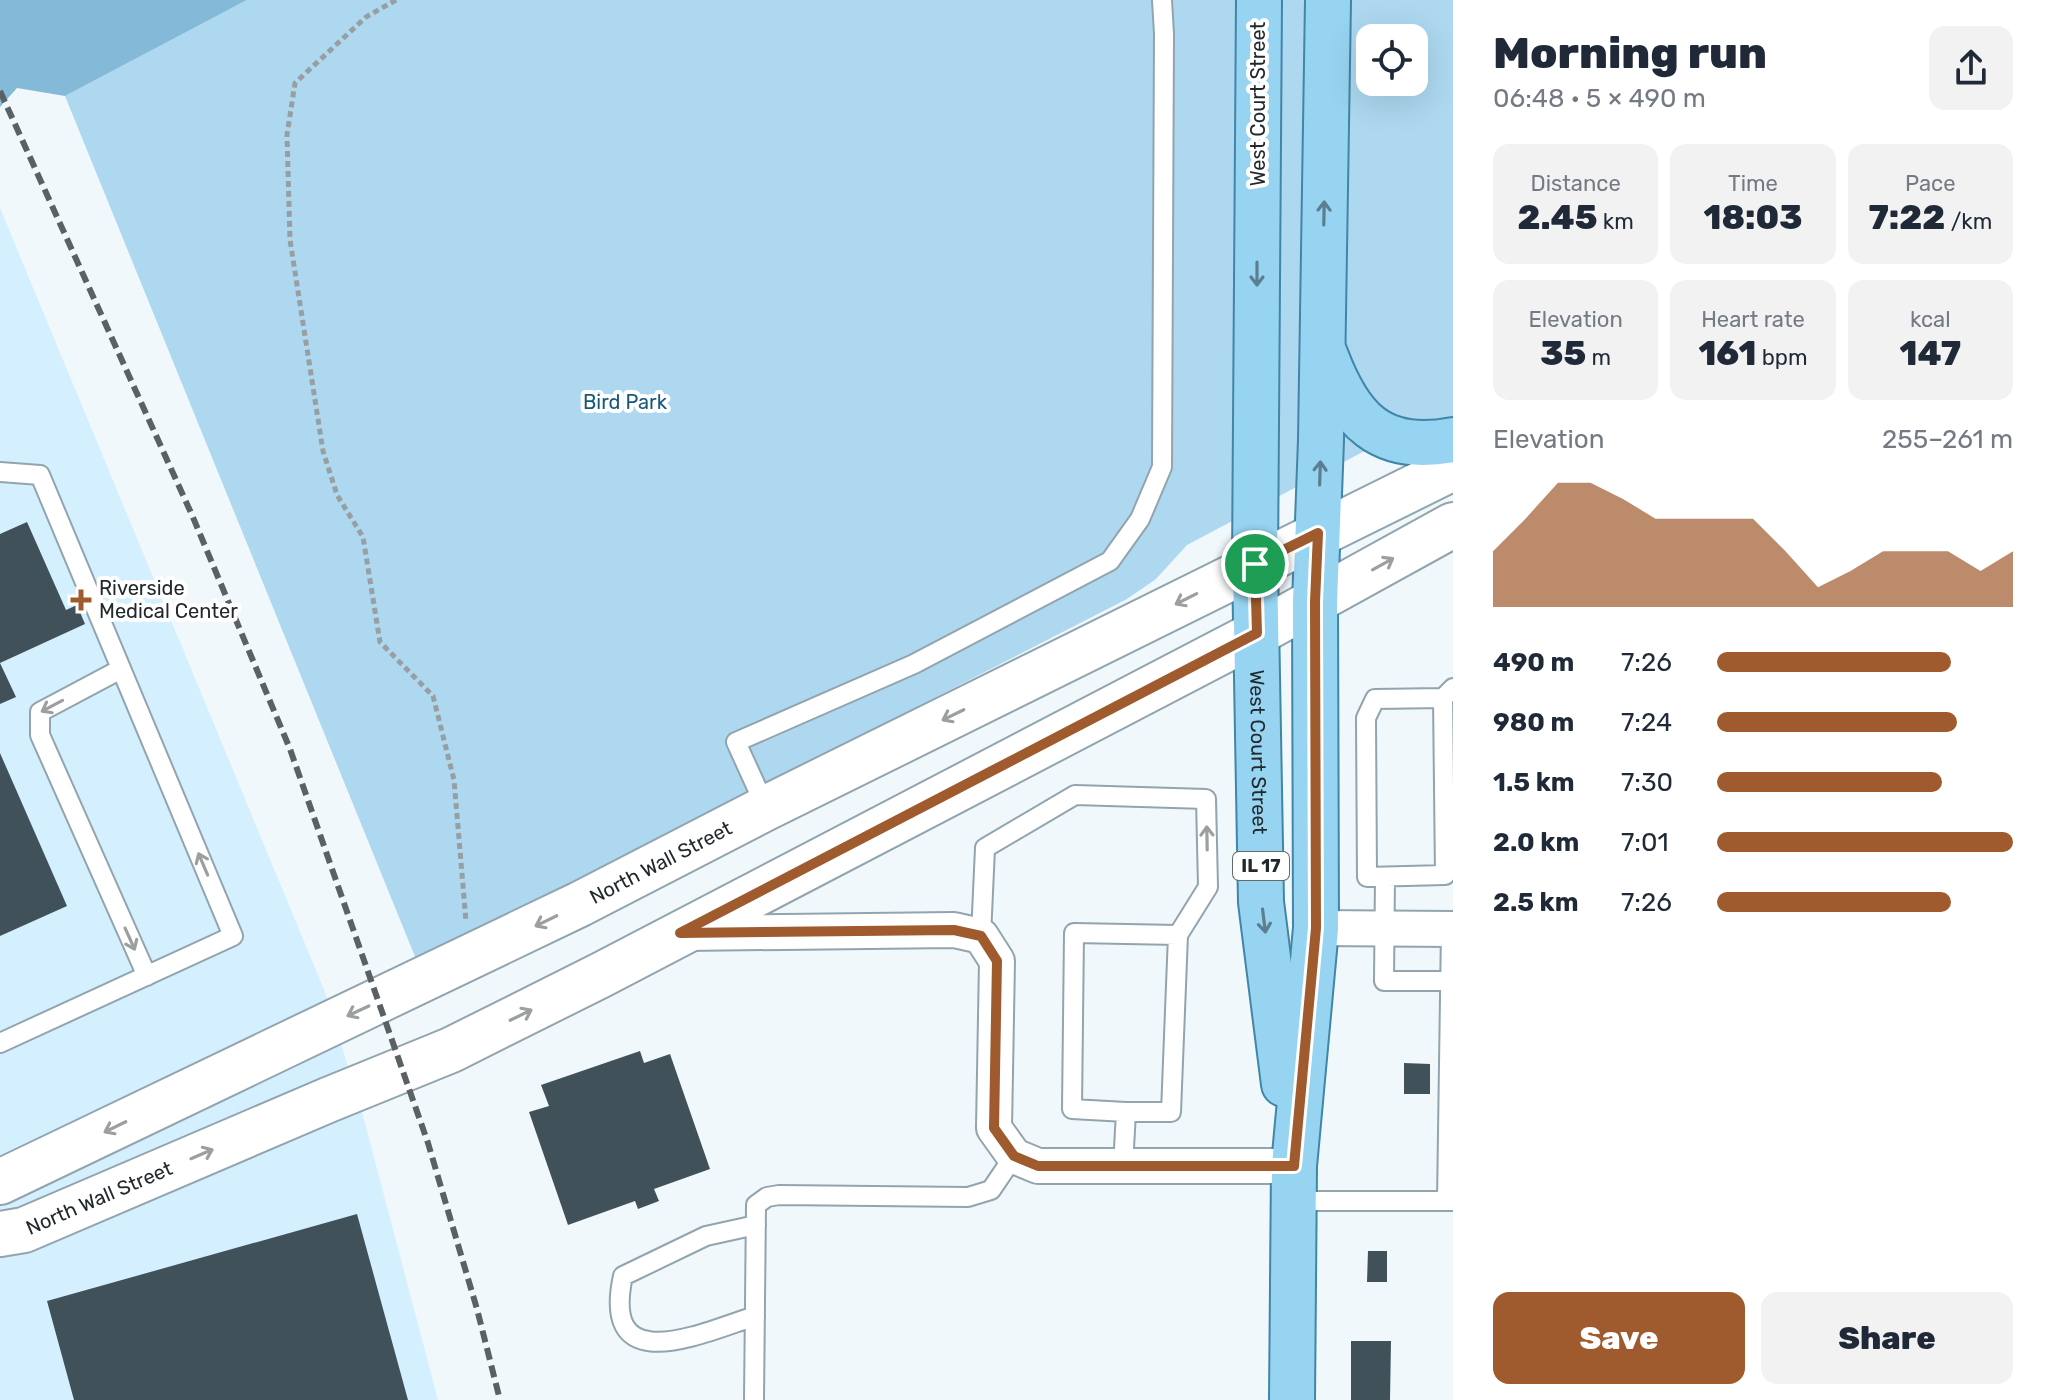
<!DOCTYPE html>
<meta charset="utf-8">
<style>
body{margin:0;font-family:Rubik,sans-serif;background:#f2f2f3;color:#1f2937;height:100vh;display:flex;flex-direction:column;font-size:30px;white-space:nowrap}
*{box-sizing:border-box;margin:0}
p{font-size:26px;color:#747a83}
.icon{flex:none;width:44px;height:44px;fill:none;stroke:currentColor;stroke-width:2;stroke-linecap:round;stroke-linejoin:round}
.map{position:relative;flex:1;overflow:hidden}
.panel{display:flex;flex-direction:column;background:#fff;width:600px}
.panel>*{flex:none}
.fabs{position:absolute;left:1356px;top:24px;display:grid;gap:16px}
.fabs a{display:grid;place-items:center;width:72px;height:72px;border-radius:16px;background:#fff;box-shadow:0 8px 32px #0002;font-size:40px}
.pin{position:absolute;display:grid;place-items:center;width:68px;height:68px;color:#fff;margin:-34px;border:4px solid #fff;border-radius:50%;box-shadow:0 2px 8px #0007}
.round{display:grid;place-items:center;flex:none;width:84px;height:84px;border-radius:16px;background:#f2f2f3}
.overview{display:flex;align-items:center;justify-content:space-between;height:136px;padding:0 40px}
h1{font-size:44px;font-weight:800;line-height:60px}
.stats{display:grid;grid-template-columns:repeat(3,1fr);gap:12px;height:136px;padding:8px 40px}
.stats div{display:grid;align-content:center;border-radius:16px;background:#f2f2f3;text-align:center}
.stats b{font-size:34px;font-weight:800}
.stats small{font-size:22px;font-weight:400}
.stats p{font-size:22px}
.chart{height:224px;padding:16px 40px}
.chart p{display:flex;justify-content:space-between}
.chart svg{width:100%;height:144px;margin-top:8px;fill:#9f5b2d;opacity:.7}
.primary-button{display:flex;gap:16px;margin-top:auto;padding:16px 40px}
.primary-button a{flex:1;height:92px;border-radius:16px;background:#9f5b2d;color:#fff;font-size:32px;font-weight:800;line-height:92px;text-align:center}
.primary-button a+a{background:#f2f2f3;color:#1f2937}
ul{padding:0 40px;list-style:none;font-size:26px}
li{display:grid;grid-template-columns:128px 96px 1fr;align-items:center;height:60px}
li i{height:20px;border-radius:10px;background:#9f5b2d}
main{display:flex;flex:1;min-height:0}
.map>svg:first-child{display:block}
</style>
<main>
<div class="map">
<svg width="1453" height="1400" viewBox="0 0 1453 1400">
<rect width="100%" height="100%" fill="#f0f8fc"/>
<!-- built -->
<path fill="#d4effe" d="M0 208 325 992 362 1112 438 1400H0Z"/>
<!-- green -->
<path fill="#add8f0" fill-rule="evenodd" d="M247 0H1453V424L1408 428 1187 545 1156 579 1127 599 582 879 416 959 65 96ZM1370 38H1414V82H1370Z"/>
<!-- water -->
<path fill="#84bad8" d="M0 0H247L65 96 17 88 0 107Z"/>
<!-- building -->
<path fill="#41515a" d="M27 522 66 610 77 605 85 624 0 663 16 697 0 704V534Z
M0 753 67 906 0 936Z
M640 1051 644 1063 670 1054 710 1169 654 1189 659 1201 638 1209 635 1201 568 1225 529 1112 549 1106 541 1085Z
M1404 1063 1430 1064V1094H1404Z
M357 1214 408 1400H74L47 1301Z
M1368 1251H1387V1282H1367Z
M1351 1341H1391L1390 1400H1351Z"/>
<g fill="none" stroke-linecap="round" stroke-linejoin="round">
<defs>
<path id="lane" d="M0 472 40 475 233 936 0 1043
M121 669 40 712V735L147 976
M1443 698 1445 875 1367 877 1366 718 1375 699 1443 698 1453 688
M766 808 736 742 914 664 1110 561 1140 519 1162 467 1164 34 1162 0
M1385 877 1384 981H1450
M981 936 985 848 1075 795 1206 799 1208 887 1178 935 1171 1112H1126L1123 1166
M1126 1112 1072 1109 1074 933 1178 935
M1293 1201H1453
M1447 1201 1451 929
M755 1316C702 1333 600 1381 623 1276L706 1236 756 1225
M754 1400 756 1205 767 1197 779 1195 968 1197 991 1190 1014 1156"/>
<path id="street" d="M1316 928 1453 929
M684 933 954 930 981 936 997 961 994 1128 1014 1156 1038 1166H1294"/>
<g id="secondary">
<path id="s1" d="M0 1182 580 904 766 808 1453 468"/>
<path id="s2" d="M0 1234 24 1230 328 1100 451 1050 601 975 1257 633 1453 525"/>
</g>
<g id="primary">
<path id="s3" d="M1259 0 1255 564 1261 902 1284 1084"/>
<path d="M1325 354C1349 419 1379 454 1453 440"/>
<path d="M1292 1400 1294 1166 1316 928 1315 602 1321 440 1328 0"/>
</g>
</defs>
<!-- lane casing -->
<use href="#lane" stroke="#92a4ae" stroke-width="22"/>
<!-- street casing -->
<use href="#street" stroke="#92a4ae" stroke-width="38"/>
<!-- secondary casing -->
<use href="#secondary" stroke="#92a4ae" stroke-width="48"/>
<!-- primary casing -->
<use href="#primary" stroke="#4185a7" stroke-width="48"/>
<!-- path -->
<path stroke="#979fa3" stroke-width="5" stroke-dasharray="6 4" stroke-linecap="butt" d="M396 0 366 17 295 83 287 135 290 240 323 451 337 495 363 537 380 642 433 696 454 780 466 921"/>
<!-- lane -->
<use href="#lane" stroke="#fff" stroke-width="18"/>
<!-- street -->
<use href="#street" stroke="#fff" stroke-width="34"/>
<!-- secondary -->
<use href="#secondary" stroke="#fff" stroke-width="44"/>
<!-- primary -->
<use href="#primary" stroke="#97d4f1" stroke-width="44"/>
<!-- rail -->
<path stroke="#5a6165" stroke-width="6" stroke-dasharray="12 6" stroke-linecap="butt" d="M0 91 192 515 290 749 428 1143 477 1309 500 1400"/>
</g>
<!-- one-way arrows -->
<defs><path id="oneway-shaft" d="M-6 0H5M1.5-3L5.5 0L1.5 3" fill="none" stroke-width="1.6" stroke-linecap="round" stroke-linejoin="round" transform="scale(2)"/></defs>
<g stroke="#5c7e8f">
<use href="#oneway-shaft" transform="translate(1324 213) rotate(-89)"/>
<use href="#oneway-shaft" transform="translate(1257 274) rotate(90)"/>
<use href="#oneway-shaft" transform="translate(1320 473) rotate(-88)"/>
<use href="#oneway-shaft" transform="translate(1264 921) rotate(83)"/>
</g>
<g stroke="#9c9fa0">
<use href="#oneway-shaft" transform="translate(1383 564) rotate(-29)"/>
<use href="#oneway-shaft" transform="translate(1186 599) rotate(153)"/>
<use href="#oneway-shaft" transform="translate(52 706) rotate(152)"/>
<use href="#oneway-shaft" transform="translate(953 715) rotate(154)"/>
<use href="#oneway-shaft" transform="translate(1207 838) rotate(-91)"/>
<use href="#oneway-shaft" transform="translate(203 864) rotate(-113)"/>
<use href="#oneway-shaft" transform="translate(546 921) rotate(154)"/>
<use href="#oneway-shaft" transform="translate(130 939) rotate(66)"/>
<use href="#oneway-shaft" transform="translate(358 1011) rotate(155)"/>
<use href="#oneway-shaft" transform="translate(521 1015) rotate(-26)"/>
<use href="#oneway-shaft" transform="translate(115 1127) rotate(154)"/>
<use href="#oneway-shaft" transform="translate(202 1154) rotate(-23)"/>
</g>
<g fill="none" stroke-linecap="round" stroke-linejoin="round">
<defs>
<path id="route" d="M1318 533 1315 602 1316 928 1294 1166H1038L1014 1156 994 1128 997 961 981 936 954 930 680 933 1257 633 1255 564Z"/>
</defs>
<!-- route casing -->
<use href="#route" stroke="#fff" stroke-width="16"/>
<!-- route -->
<use href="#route" stroke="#9f5b2d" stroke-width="10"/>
</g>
<!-- markers -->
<path fill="#9f5b2d" stroke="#fff" stroke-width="3" d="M77 588h8v8h8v8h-8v8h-8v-8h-8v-8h8z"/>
<g text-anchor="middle" stroke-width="8" stroke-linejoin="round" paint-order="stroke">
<!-- shield labels -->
<rect fill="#fff" stroke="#64696c" stroke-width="2" x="1233" y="852" width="56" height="28" rx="6"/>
<g font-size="18" font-weight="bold" fill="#22292d">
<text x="1261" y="872">IL 17</text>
</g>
<!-- street labels -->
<g font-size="20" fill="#22292d" stroke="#fff">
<text transform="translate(1258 104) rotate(-90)" y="7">West Court Street</text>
<text dy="7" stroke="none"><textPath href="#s3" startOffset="752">West Court Street</textPath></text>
<text dy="7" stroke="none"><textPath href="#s1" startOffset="734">North Wall Street</textPath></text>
<text dy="7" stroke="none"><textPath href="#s2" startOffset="106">North Wall Street</textPath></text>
</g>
<!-- park labels -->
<g font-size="20" fill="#175a78" stroke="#fff">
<text x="625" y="409">Bird Park</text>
</g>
<!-- poi labels -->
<g font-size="20" fill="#22292d" stroke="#fff" text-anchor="start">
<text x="99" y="595">Riverside<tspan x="99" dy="23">Medical Center</tspan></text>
</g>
</g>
</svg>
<div class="fabs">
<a><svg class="icon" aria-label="locate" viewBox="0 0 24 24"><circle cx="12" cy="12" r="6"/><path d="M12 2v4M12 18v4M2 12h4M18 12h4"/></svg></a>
</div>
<div class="pin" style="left:1255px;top:564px;background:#1e9e55"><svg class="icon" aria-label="arrive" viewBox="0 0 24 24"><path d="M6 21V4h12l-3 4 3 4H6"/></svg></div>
</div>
<section class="panel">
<div class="overview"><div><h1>Morning run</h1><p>06:48 · 5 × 490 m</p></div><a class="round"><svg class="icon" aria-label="share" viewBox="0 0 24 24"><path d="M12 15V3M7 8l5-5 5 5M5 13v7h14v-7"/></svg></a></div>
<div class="stats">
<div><p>Distance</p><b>2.45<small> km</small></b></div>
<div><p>Time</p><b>18:03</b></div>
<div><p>Pace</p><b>7:22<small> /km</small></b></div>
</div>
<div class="stats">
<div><p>Elevation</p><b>35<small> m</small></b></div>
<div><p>Heart rate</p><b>161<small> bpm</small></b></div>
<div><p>kcal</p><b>147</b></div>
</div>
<div class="chart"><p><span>Elevation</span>255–261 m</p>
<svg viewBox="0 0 160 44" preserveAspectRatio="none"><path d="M0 44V27L10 17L20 6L30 6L40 11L50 17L60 17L70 17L80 17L90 27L100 38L110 33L120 27L130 27L140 27L150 33L160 27V44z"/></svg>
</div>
<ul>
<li><b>490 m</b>7:26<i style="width:79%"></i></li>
<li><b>980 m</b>7:24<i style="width:81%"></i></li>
<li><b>1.5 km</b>7:30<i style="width:76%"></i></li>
<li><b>2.0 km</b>7:01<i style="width:100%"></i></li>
<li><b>2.5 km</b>7:26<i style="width:79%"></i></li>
</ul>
<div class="primary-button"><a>Save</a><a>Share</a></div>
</section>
</main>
